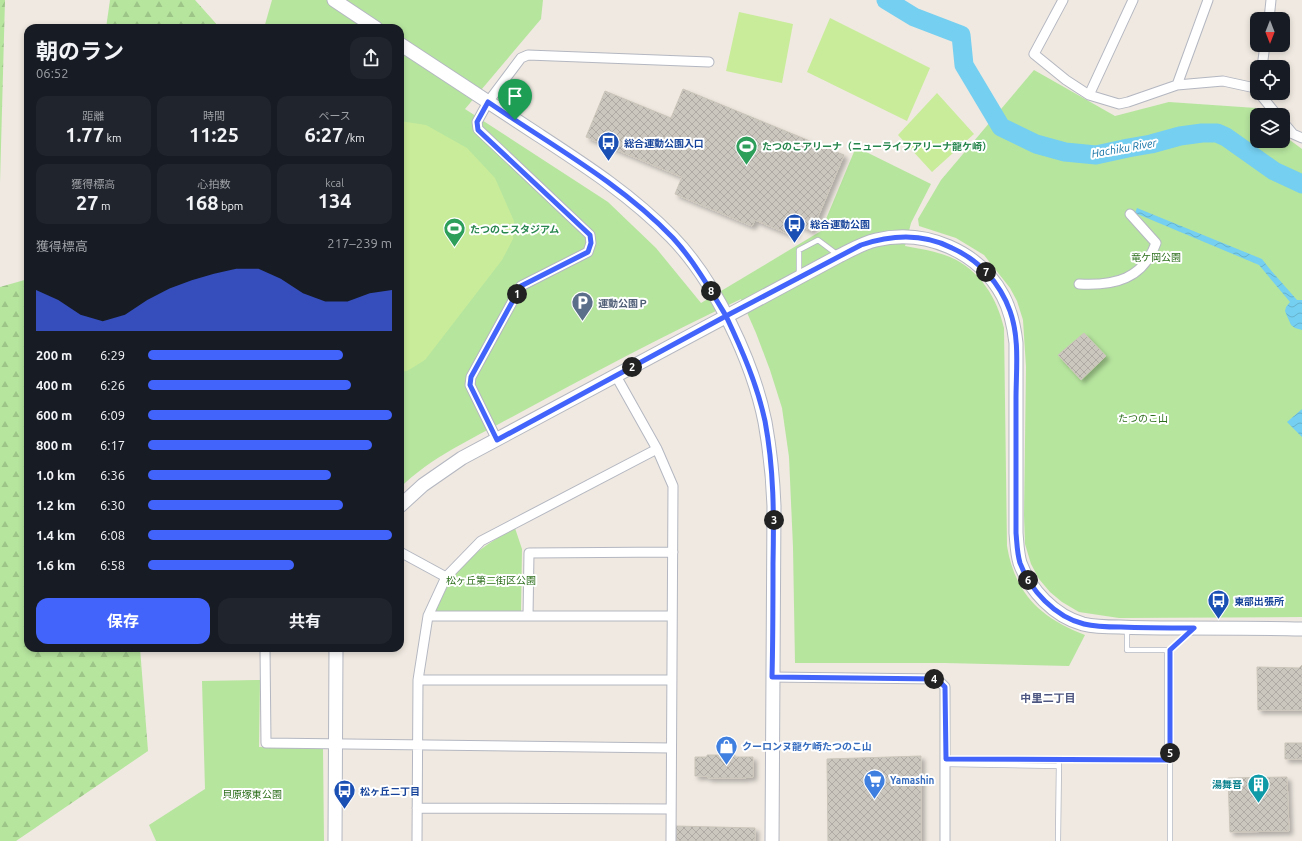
<!DOCTYPE html>
<html lang="ja">
<meta charset="utf-8">
<style>
body{margin:0;font-family:Ubuntu,"Noto Sans JP",sans-serif;background:#20242c;color:#f1f3f6;height:100vh;display:flex;flex-direction:column;font-size:15px;white-space:nowrap}
*{box-sizing:border-box;margin:0}
p{font-size:13px;color:#9ea1a6}
.icon{flex:none;width:22px;height:22px;fill:none;stroke:currentColor;stroke-width:2;stroke-linecap:round;stroke-linejoin:round}
.map{position:relative;flex:1;overflow:hidden}
.panel{position:absolute;left:24px;top:24px;width:380px;height:628px;display:flex;flex-direction:column;background:#171b24;border-radius:12px;box-shadow:0 2px 6px #0003}
.panel>*{flex:none}
.needle{width:26px;rotate:180deg}
.fabs{position:absolute;left:1250px;top:12px;display:grid;gap:8px}
.fabs a{display:grid;place-items:center;width:40px;height:40px;border-radius:8px;background:#171b24;box-shadow:0 2px 6px #0003;font-size:20px}
.pin{position:absolute;display:grid;place-items:center;width:34px;height:34px;color:#fff;margin:-41px -17px;border-radius:50% 50% 50% 0;rotate:-45deg;box-shadow:0 0 4px #0007}
.pin .icon{rotate:45deg}
.km{position:absolute;width:20px;height:20px;margin:-10px;border-radius:50%;background:#222;color:#fff;font-size:11px;line-height:20px;text-align:center}
.round{display:grid;place-items:center;flex:none;width:42px;height:42px;border-radius:12px;background:#20242c}
.summary{display:flex;align-items:center;justify-content:space-between;height:68px;padding:0 12px}
h1{font-size:22px;font-weight:700;line-height:30px}
.figures{display:grid;grid-template-columns:repeat(3,1fr);gap:6px;height:68px;padding:4px 12px}
.figures div{display:grid;align-content:center;border-radius:10px;background:#20242c;text-align:center}
.figures b{font-size:20px;font-weight:700}
.figures small{font-size:11px;font-weight:400}
.figures p{font-size:11px}
.chart{height:112px;padding:8px 12px}
.chart p{display:flex;justify-content:space-between}
.chart svg{width:100%;height:72px;margin-top:4px;fill:#4264fb;opacity:.7}
.primary-button{display:flex;gap:8px;margin-top:auto;padding:8px 12px}
.primary-button a{flex:1;height:46px;border-radius:12px;background:#4264fb;color:#fff;font-size:16px;font-weight:700;line-height:46px;text-align:center}
.primary-button a+a{background:#20242c;color:#f1f3f6}
ul{padding:0 12px;list-style:none;font-size:13px}
li{display:grid;grid-template-columns:64px 48px 1fr;align-items:center;height:30px}
li i{height:10px;border-radius:5px;background:#4264fb}
.map>svg:first-child{display:block}
</style>
<div class="map">
<svg width="1302" height="841" viewBox="0 0 1302 841">
<defs>
<pattern id="forest-firs" width="22" height="20" patternUnits="userSpaceOnUse"><rect width="22" height="20" fill="#b6e59e"/><path d="M5 1l3.5 6h-7zM16 11l3.5 6h-7z" fill="#9dc588"/></pattern>
<pattern id="water-waves" width="16" height="10" patternUnits="userSpaceOnUse"><rect width="16" height="10" fill="#75cff0"/><path d="M0 5q4-4 8 0t8 0" fill="none" stroke="#66b2ce"/></pattern>
<pattern id="building-cross-hatch" width="8" height="8" patternUnits="userSpaceOnUse"><rect width="8" height="8" fill="#cbc7bf"/><path d="M0 0l8 8M0 8l8-8" fill="none" stroke="#afaba4"/></pattern>
<filter id="shadow"><feDropShadow dx="3.5" dy="3.5" stdDeviation="2" flood-color="#0004"/></filter>
</defs>
<rect width="100%" height="100%" fill="#efe9e1"/>
<!-- grass -->
<path fill="#b6e59e" d="M272 0H543L541 19 465 109 608 202 656 248 701 303 821 231 856 147 931 184 911 223 905 246C920 249 936 251 950 257 980 270 997 298 1004 328L1007 546C1015 594 1041 618 1085 635L1069 666 945 663H795L793 547 789 457 782 408 770 370 756 333 741 299C663 336 587 376 512 417 474 438 431 457 400 488V28H264Z
M1034 70 1115 116 1169 102 1256 108 1262 115H1257V141H1283V135L1302 149V617L1119 618 1079 612 1062 602 1050 592 1039 579 1031 564 1025 544 1024 515 1026 367 1023 320 1017 301 1010 288 984 255 956 238 919 226 918 219 941 180Z
M515 528 522 549 521 611H435C440 602 444 592 449 583 464 558 490 542 515 528Z
M260 680 259 747 323 749 324 841H156L149 825 205 789 202 681Z"/>
<!-- forest -->
<path fill="url(#forest-firs)" d="M0 0H5L0 183Z
M110 0H195L220 28H106Z
M28 279V648H140L148 751 16 841H0V287Z"/>
<!-- pitch -->
<path fill="#c9ec9a" d="M739 12 793 24 782 83 726 71Z
M830 18 930 68 907 121 807 72Z
M937 93 974 134 932 172 898 135Z
M400 121 426 125 467 148 495 178 514 221 513 239 502 260 425 360 407 371 400 372Z"/>
<!-- water -->
<path fill="url(#water-waves)" d="M1137 208 1262 259 1269 268 1297 300H1302V330L1295 328 1291 325 1287 316 1285 311 1286 307 1290 302 1259 265 1135 213Z
M1302 409V437L1287 422Z"/>
<g fill="none" stroke-linecap="round" stroke-linejoin="round">
<!-- river -->
<path stroke="#75cff0" stroke-width="19" d="M886 0 914 17 961 35 964 65 1001 127 1036 144 1065 152 1096 155 1128 148 1151 144 1180 136 1202 133H1217L1226 137 1274 171 1302 184"/>
</g>
<!-- building -->
<path fill="url(#building-cross-hatch)" stroke="#cbc5ba" filter="url(#shadow)" d="M683 89 844 155 812 231 798 225 794 236 755 220 752 226 675 194 682 177 586 137 605 91 671 118Z
M1084 333 1106 356 1081 380 1058 355Z
M1302 665V710H1258L1257 667 1299 668Z
M1285 743H1302V759H1285Z
M707 755H735V757H753V777H746V778H708V776H695V757H707Z
M921 756V841H828L827 759Z
M1287 777 1289 831 1230 832 1228 778Z
M675 826 755 828V841H675Z"/>
<g fill="none" stroke-linecap="round" stroke-linejoin="round">
<defs>
<path id="lane" d="M799 276V250L818 240 838 255
M1127 628V650H1167V760
M1170 654V650L1191 631
M946 759 1059 760
M946 764 1059 766
M1058 841 1059 760H1170V841"/>
<path id="street" d="M1063 0 1034 54 1066 80 1089 95 1119 104 1128 102 1177 85 1223 81 1255 88 1257 91
M1269 19 1271 0
M1262 67 1265 45
M1177 85 1208 0
M1259 93 1277 115
M1089 95 1133 0
M1283 122 1293 134 1302 138
M1079 284C1115 286 1143 279 1156 243L1130 214
M616 376 657 449 673 486 671 841
M497 440 470 385 471 377 521 286 588 252 591 243 590 235 478 129 477 122 488 102 521 58 528 55 709 62
M400 552 446 577
M428 616H672
M528 616 529 553 673 552
M265 648 266 743 671 748
M772 677 937 679 945 687V841
M418 680H672
M417 808 671 809
M417 841 418 680 428 616 446 577 481 541 657 449"/>
<path id="secondary" d="M334 0 376 28
M400 44C446 74 491 104 537 134 586 166 631 195 672 237 715 281 753 362 765 422 770 450 773 478 774 506L772 841
M400 506 423 485 462 458 839 256C851 250 863 243 876 240 925 228 979 251 1003 296 1011 311 1014 326 1016 343V533C1017 543 1017 553 1020 563 1030 590 1054 616 1083 624 1095 627 1108 627 1120 627 1140 628 1160 628 1180 628 1221 628 1261 628 1302 629
M335 841 336 648"/>
</defs>
<!-- lane casing -->
<use href="#lane" stroke="#b4b7c1" stroke-width="6"/>
<!-- street casing -->
<use href="#street" stroke="#b4b7c1" stroke-width="11"/>
<!-- secondary casing -->
<use href="#secondary" stroke="#b4b7c1" stroke-width="15"/>
<!-- lane -->
<use href="#lane" stroke="#fff" stroke-width="4.5"/>
<!-- street -->
<use href="#street" stroke="#fff" stroke-width="9"/>
<!-- secondary -->
<use href="#secondary" stroke="#fff" stroke-width="13"/>
</g>
<g fill="none" stroke-linecap="round" stroke-linejoin="round">
<defs>
<path id="route" d="M515 120 488 102 477 122 478 130 590 235 591 243 588 252 521 286 471 377 470 385 497 440 726 316C742 350 757 384 765 421 774 469 774 516 773 564 773 602 773 639 772 677L937 679 945 687 946 759 1170 760V650L1194 628C1169 628 1145 628 1121 627 1108 627 1096 627 1084 624 1055 617 1030 590 1020 563 1017 553 1017 543 1016 533 1016 488 1016 443 1016 399 1016 370 1020 339 1010 311 1000 283 979 260 952 248 923 233 891 235 861 245L726 316C710 289 694 261 673 238 627 190 570 156 515 120"/>
</defs>
<!-- route casing -->
<use href="#route" stroke="#fff" stroke-width="8"/>
<!-- route -->
<use href="#route" stroke="#4264fb" stroke-width="5"/>
</g>
<!-- icons -->
<defs>
<symbol id="bus-pin" viewBox="-11 -11 22 30"><path d="M0 17L-7.5 6A9.5 9.5 0 1 1 7.5 6Z" fill="#1a4fb4" stroke="#fff"/><path d="M-5-6H5V4H4V6H2V4H-2V6H-4V4H-5ZM-3.5-4V0h7V-4ZM-3.5 1.2v1.5H-2V1.2ZM2 1.2v1.5H3.5V1.2Z" fill="#fff"/></symbol>
<symbol id="stadium-pin" viewBox="-11 -11 22 30"><path d="M0 17L-7.5 6A9.5 9.5 0 1 1 7.5 6Z" fill="#2e9e5b" stroke="#fff"/><path d="M0-5a6.5 5 0 1 0 0 10a6.5 5 0 1 0 0-10ZM-3.5-1.8h7v3.6h-7Z" fill="#fff"/></symbol>
<symbol id="parking-pin" viewBox="-11 -11 22 30"><path d="M0 17L-7.5 6A9.5 9.5 0 1 1 7.5 6Z" fill="#5c6f8a" stroke="#fff"/><path d="M-3.5-5.5H1a3.5 3.5 0 0 1 0 7H-1V5.5H-3.5ZM-1-3.4V-.6H.8a1.4 1.4 0 0 0 0-2.8Z" fill="#fff"/></symbol>
<symbol id="shop-pin" viewBox="-11 -11 22 30"><path d="M0 17L-7.5 6A9.5 9.5 0 1 1 7.5 6Z" fill="#3f7fe0" stroke="#fff"/><path d="M-5-2.5h2.3a2.7 3.5 0 0 1 5.4 0H5L5.5 6h-11ZM-1.5-2.5h3a1.5 2.3 0 0 0-3 0Z" fill="#fff"/></symbol>
<symbol id="supermarket-pin" viewBox="-11 -11 22 30"><path d="M0 17L-7.5 6A9.5 9.5 0 1 1 7.5 6Z" fill="#3f7fe0" stroke="#fff"/><path d="M-6-5.5h2.5l.6 2H6L4.5 2H-2.5L-4.4-4H-6ZM-1.5 3.2a1.3 1.3 0 1 0 .1 0ZM3 3.2a1.3 1.3 0 1 0 .1 0Z" fill="#fff"/></symbol>
<symbol id="building-pin" viewBox="-11 -11 22 30"><path d="M0 17L-7.5 6A9.5 9.5 0 1 1 7.5 6Z" fill="#0f9aa8" stroke="#fff"/><path d="M-4-6H4V6H1V3H-1V6H-4ZM-2.5-4.3h1.7v1.8h-1.7ZM.8-4.3h1.7v1.8H.8ZM-2.5-1h1.7V.8h-1.7ZM.8-1h1.7V.8H.8Z" fill="#fff"/></symbol>
</defs>
<g fill-rule="evenodd">
<use href="#bus-pin" x="596" y="130" width="25" height="34"/>
<use href="#stadium-pin" x="734" y="134" width="25" height="34"/>
<use href="#bus-pin" x="782" y="212" width="25" height="34"/>
<use href="#stadium-pin" x="442" y="216" width="25" height="34"/>
<use href="#parking-pin" x="570" y="290" width="25" height="34"/>
<use href="#bus-pin" x="1206" y="588" width="25" height="34"/>
<use href="#shop-pin" x="714" y="734" width="25" height="34"/>
<use href="#supermarket-pin" x="862" y="768" width="25" height="34"/>
<use href="#building-pin" x="1246" y="772" width="25" height="34"/>
<use href="#bus-pin" x="332" y="778" width="25" height="34"/>
</g>
<g text-anchor="middle" stroke-width="4" stroke-linejoin="round" paint-order="stroke">
<!-- transit labels -->
<g font-size="10" font-weight="bold" fill="#164399" stroke="#fff" text-anchor="start">
<text x="624" y="147">総合運動公園入口</text>
<text x="810" y="228">総合運動公園</text>
<text x="1234" y="605">東部出張所</text>
<text x="360" y="795">松ヶ丘二丁目</text>
</g>
<!-- leisure labels -->
<g font-size="10" font-weight="bold" fill="#27864d" stroke="#fff" text-anchor="start">
<text x="762" y="150">たつのこアリーナ（ニューライフアリーナ龍ケ崎）</text>
<text x="470" y="233">たつのこスタジアム</text>
</g>
<!-- park labels -->
<g font-size="10" fill="#2c6e1b" stroke="#fff">
<text x="1156" y="261">竜ケ岡公園</text>
<text x="1143" y="422">たつのこ山</text>
<text x="491" y="584">松ヶ丘第二街区公園</text>
<text x="252" y="798">貝原塚東公園</text>
</g>
<!-- service labels -->
<g font-size="10" font-weight="bold" fill="#4e5e75" stroke="#fff" text-anchor="start">
<text x="598" y="307">運動公園Ｐ</text>
</g>
<!-- shop labels -->
<g font-size="10" font-weight="bold" fill="#366cbe" stroke="#fff" text-anchor="start">
<text x="742" y="750">クーロンヌ龍ケ崎たつのこ山</text>
<text x="890" y="784">Yamashin</text>
</g>
<!-- culture labels -->
<g font-size="10" font-weight="bold" fill="#0d838f" stroke="#fff" text-anchor="end">
<text x="1242" y="788">湯舞音</text>
</g>
<!-- water labels -->
<g font-size="11" font-style="italic" fill="#0d6fa3" stroke="#fff">
<text transform="translate(1124 148) rotate(-10)" y="4">Hachiku River</text>
</g>
<!-- neighbourhood labels -->
<g font-size="11" font-weight="bold" fill="#4d5680" stroke="#fff">
<text x="1048" y="702">中里二丁目</text>
</g>
</g>
</svg>
<div class="fabs">
<a><svg class="needle" viewBox="-14 -14 28 28"><path d="M0-13l5 13h-10z" fill="#e53935"/><path d="M0 13l5-13h-10z" fill="#9ea1a6"/></svg></a>
<a><svg class="icon" aria-label="locate" viewBox="0 0 24 24"><circle cx="12" cy="12" r="6"/><path d="M12 2v4M12 18v4M2 12h4M18 12h4"/></svg></a>
<a><svg class="icon" aria-label="layers" viewBox="0 0 24 24"><path d="M12 4l9 5-9 5-9-5zM3 14l9 5 9-5"/></svg></a>
</div>
<div class="pin" style="left:515px;top:120px;background:#1e9e55"><svg class="icon" aria-label="arrive" viewBox="0 0 24 24"><path d="M6 21V4h12l-3 4 3 4H6"/></svg></div>
<b class="km" style="left:517px;top:294px">1</b>
<b class="km" style="left:632px;top:367px">2</b>
<b class="km" style="left:774px;top:520px">3</b>
<b class="km" style="left:934px;top:679px">4</b>
<b class="km" style="left:1170px;top:753px">5</b>
<b class="km" style="left:1028px;top:580px">6</b>
<b class="km" style="left:986px;top:272px">7</b>
<b class="km" style="left:711px;top:291px">8</b>
<section class="panel">
<div class="summary"><div><h1>朝のラン</h1><p>06:52</p></div><a class="round"><svg class="icon" aria-label="share" viewBox="0 0 24 24"><path d="M12 15V3M7 8l5-5 5 5M5 13v7h14v-7"/></svg></a></div>
<div class="figures">
<div><p>距離</p><b>1.77<small> km</small></b></div>
<div><p>時間</p><b>11:25</b></div>
<div><p>ペース</p><b>6:27<small> /km</small></b></div>
</div>
<div class="figures">
<div><p>獲得標高</p><b>27<small> m</small></b></div>
<div><p>心拍数</p><b>168<small> bpm</small></b></div>
<div><p>kcal</p><b>134</b></div>
</div>
<div class="chart"><p><span>獲得標高</span>217–239 m</p>
<svg viewBox="0 0 160 44" preserveAspectRatio="none"><path d="M0 44V19L10 25L20 34L30 38L40 34L50 25L60 18L70 13L80 9L90 6L100 6L110 12L120 21L130 26L140 26L150 21L160 19V44z"/></svg>
</div>
<ul>
<li><b>200 m</b>6:29<i style="width:80%"></i></li>
<li><b>400 m</b>6:26<i style="width:83%"></i></li>
<li><b>600 m</b>6:09<i style="width:100%"></i></li>
<li><b>800 m</b>6:17<i style="width:92%"></i></li>
<li><b>1.0 km</b>6:36<i style="width:75%"></i></li>
<li><b>1.2 km</b>6:30<i style="width:80%"></i></li>
<li><b>1.4 km</b>6:08<i style="width:100%"></i></li>
<li><b>1.6 km</b>6:58<i style="width:60%"></i></li>
</ul>
<div class="primary-button"><a>保存</a><a>共有</a></div>
</section>
</div>
